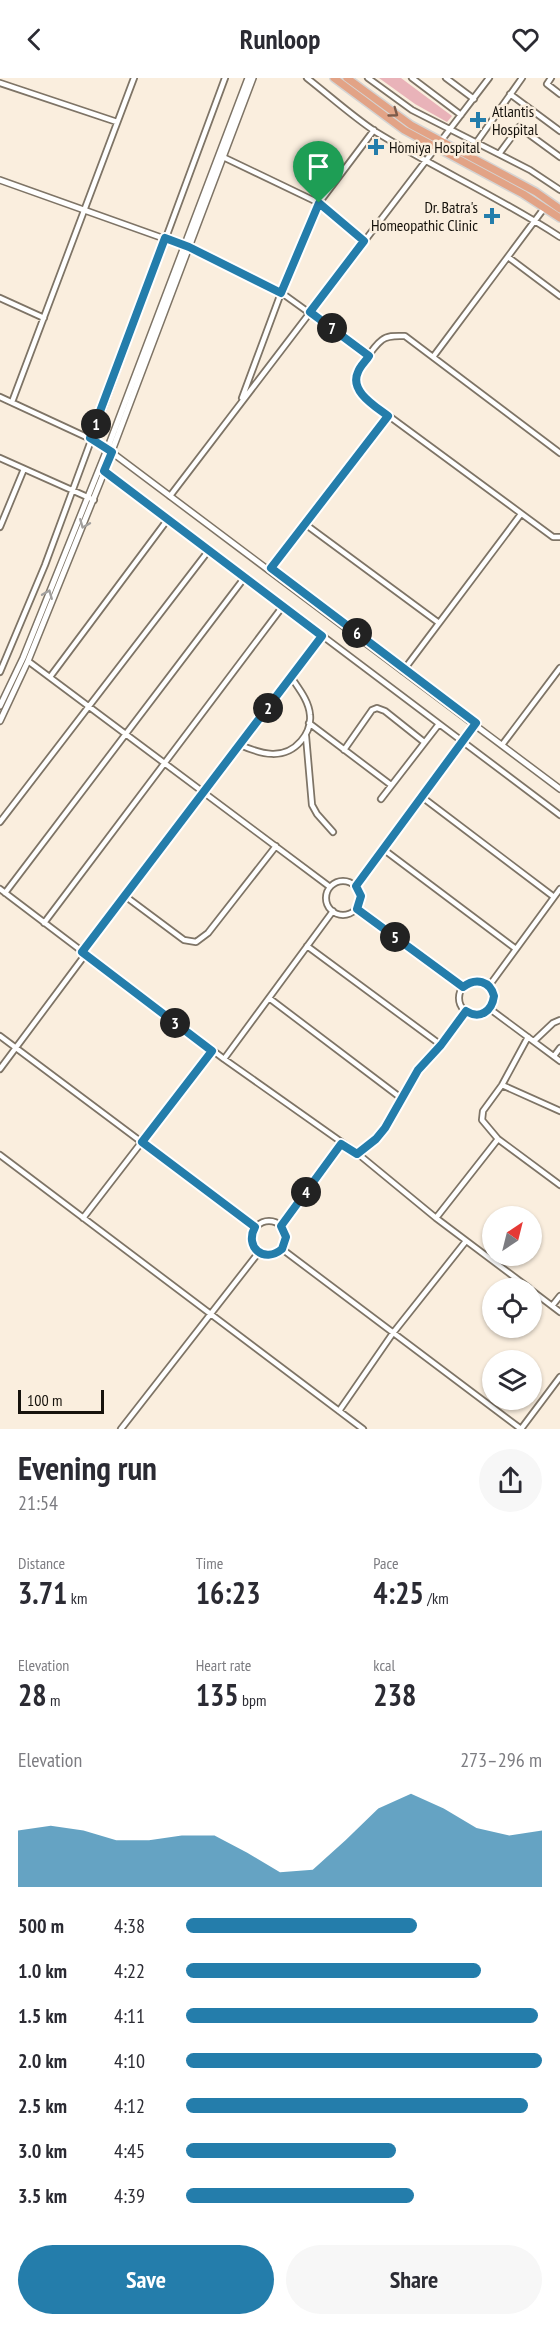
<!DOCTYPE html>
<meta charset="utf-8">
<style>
body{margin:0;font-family:"PT Sans Narrow",sans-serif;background:#f7f7f7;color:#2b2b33;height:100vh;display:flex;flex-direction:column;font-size:22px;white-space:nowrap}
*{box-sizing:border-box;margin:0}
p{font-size:20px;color:#7c7c81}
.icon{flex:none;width:33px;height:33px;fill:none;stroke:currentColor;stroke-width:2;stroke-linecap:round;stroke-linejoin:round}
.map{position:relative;height:1351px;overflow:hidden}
.panel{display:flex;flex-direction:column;background:#fff;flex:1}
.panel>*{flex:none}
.needle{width:39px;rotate:35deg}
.tools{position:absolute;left:482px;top:1128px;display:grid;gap:12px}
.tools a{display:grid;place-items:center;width:60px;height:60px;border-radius:50%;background:#fff;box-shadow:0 2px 4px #0004;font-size:30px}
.scale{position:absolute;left:18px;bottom:15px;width:86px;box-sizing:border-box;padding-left:6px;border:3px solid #16120c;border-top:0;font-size:16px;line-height:21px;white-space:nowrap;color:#16120c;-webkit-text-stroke:4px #faeede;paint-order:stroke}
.pin{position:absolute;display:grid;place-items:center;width:51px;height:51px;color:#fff;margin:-62px -26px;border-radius:50% 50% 50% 0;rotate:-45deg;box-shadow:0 0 6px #0007}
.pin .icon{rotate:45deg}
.km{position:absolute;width:30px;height:30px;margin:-15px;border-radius:50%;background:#222;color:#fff;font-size:16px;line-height:30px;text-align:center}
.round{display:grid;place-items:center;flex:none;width:63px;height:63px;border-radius:32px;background:#f7f7f7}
.overview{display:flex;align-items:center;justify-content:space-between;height:102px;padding:0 18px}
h1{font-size:33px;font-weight:700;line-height:45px}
.stats{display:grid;grid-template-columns:repeat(3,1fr);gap:9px;height:102px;padding:6px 18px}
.stats div{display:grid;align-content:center}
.stats b{font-size:30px;font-weight:700}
.stats small{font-size:16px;font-weight:400}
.stats p{font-size:16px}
.chart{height:168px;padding:12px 18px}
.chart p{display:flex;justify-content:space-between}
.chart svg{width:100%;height:108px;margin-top:6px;fill:#247dab;opacity:.7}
.action{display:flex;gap:12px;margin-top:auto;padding:12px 18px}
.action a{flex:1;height:69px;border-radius:36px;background:#247dab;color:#fff;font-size:24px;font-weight:700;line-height:69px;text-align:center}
.action a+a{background:#f7f7f7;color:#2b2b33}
ul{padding:0 18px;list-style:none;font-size:20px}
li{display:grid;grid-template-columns:96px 72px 1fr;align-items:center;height:45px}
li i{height:15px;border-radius:8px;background:#247dab}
header{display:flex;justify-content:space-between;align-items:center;height:78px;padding:0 18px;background:#fff;font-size:27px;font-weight:700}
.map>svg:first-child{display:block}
</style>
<header><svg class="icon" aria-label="back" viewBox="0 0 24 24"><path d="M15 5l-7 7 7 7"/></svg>Runloop<svg class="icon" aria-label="heart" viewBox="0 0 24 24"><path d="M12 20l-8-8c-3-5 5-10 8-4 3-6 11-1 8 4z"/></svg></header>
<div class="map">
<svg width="560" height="1351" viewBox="0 0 560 1351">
<rect width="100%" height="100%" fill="#faeede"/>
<!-- green -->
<path fill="#e9b3b9" d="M379 0H401L452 38 447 44 415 26Z"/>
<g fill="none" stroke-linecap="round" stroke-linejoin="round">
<defs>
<path id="minor" d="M307 0C330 18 352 38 376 54 436 91 501 120 560 159
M368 0 412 32 530 92 560 112
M412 0 461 37
M446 0 474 21
M551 0 547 6 560 16
M0 5 117 44
M510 16 560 53
M476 65 522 0
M499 76 519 49 560 79
M223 79 319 125 281 215 242 320
M364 163 319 125 374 52
M189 169 286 218 369 278
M508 179 560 218
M0 220 44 240
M433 279 545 129
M0 319 108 369
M12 324 134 0
M560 375 405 258C397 258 388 257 382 262 374 268 354 296 356 306 359 315 367 321 374 327L553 459H560
M0 380 94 422
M104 393 560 737
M170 418 489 0
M305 446 439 545
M0 449 24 391
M269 492 388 338
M28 583 330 809
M403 593 521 436
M0 594 45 487 225 0
M50 599 168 441
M309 645 391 707
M306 658 312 727 317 736 333 754
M240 667C261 676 284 683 301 663 307 656 311 647 310 637 309 623 299 611 291 599
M502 667 560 590
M344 672 372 632 377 630 385 633 424 664
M422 719 554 819
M381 721 439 646
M0 744 209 472
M383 771 516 871
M326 820a17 17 0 1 1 34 0a17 17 0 1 1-34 0Z
M356 808 475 646
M0 811 224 981 357 1075 436 1140 529 1210
M5 815 245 499
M125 818 184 862 196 864 208 855 276 768
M357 831 463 909
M44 845 283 528
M307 868 441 967
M82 875 322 558
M459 920a17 17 0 1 1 34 0a17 17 0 1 1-34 0Z
M489 908 560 811
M269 920 401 1020
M490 931 560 983
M0 958 255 1149
M528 959 502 1007 483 1033 482 1042 498 1061 560 1107
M534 963 553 945 560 942
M554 978 560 970
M224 981 333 833
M0 991 85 877
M502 1007 560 1033
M357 1075 377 1061 385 1050 418 992 441 967 466 933
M0 1077 363 1351
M83 1140 212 973
M436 1140 498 1061
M252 1160a17 17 0 1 1 34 0a17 17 0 1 1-34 0Z
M281 1148 341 1066
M282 1171 521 1351
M531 1212 560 1234
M552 1228 560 1218
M339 1333 393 1255 466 1163
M121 1351 259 1174
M521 1351 560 1299"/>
<path id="tertiary" d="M0 102 185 168
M110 373 560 711
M0 628 23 580 108 369 248 0
M0 643 28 583 101 402 253 0"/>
<path id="primary" d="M334 0 404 52 523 116 560 140
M347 0 411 47 536 114 560 131"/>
</defs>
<!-- minor casing -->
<use href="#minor" stroke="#7e7466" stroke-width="8"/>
<!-- tertiary casing -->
<use href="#tertiary" stroke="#7e7466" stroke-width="8"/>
<!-- primary casing -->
<use href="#primary" stroke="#d5d4d3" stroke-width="10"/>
<!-- minor -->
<use href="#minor" stroke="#fff" stroke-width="4.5"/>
<!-- tertiary -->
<use href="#tertiary" stroke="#fff" stroke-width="5"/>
<!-- primary -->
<use href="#primary" stroke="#e2a386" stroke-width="7"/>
</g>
<!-- one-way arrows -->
<defs><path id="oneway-chevron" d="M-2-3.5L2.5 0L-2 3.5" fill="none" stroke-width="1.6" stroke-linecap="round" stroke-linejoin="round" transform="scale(1.5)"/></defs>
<use stroke="#7c5a49" href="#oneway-chevron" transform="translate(394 35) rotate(36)"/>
<g stroke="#a2a09e">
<use href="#oneway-chevron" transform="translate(84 446) rotate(112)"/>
<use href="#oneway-chevron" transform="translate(48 516) rotate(-68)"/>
</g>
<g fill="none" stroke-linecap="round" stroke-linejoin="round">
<defs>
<path id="route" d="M319 125 364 163 310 234 369 278C366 283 360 288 358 294 349 313 375 328 388 338L271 490 476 645 356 808 361 818 357 831 463 909C476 899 490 903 494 918 492 933 480 942 466 933L441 967 418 992 385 1050 376 1061 357 1076 341 1066 281 1148 286 1159 282 1171C264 1186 244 1169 255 1149L142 1064 212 973 82 874 322 558 104 393 112 374 90 360 165 160 189 169 281 215Z"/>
</defs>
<!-- route casing -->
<use href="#route" stroke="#fff" stroke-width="12"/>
<!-- route -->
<use href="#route" stroke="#247dab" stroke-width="8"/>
</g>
<!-- markers -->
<g fill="#247dab" stroke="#faeede" stroke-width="2">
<path d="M475 33h6v6h6v6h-6v6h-6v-6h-6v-6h6z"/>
<path d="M373 60h6v6h6v6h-6v6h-6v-6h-6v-6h6z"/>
<path d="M489 129h6v6h6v6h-6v6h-6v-6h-6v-6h6z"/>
</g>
<g text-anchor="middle" stroke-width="5" stroke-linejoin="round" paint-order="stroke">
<!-- poi labels -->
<g font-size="16" fill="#16120c" stroke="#faeede" text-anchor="start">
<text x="492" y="39">Atlantis<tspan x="492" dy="18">Hospital</tspan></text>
<text x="389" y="75">Homiya Hospital</text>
<text x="478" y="135" text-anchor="end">Dr. Batra's<tspan x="478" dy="18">Homeopathic Clinic</tspan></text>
</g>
</g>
</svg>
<div class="tools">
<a><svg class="needle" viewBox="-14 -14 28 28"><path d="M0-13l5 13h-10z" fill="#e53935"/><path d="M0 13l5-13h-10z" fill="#7c7c81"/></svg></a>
<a><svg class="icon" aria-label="locate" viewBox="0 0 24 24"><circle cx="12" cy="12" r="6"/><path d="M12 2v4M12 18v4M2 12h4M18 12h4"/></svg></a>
<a><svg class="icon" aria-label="layers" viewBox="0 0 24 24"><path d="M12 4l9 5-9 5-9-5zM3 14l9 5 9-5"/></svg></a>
</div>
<div class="scale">100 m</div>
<div class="pin" style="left:319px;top:125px;background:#1e9e55"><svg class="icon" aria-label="arrive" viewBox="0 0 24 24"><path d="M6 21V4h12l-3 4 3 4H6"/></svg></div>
<b class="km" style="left:96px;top:346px">1</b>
<b class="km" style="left:268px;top:630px">2</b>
<b class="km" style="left:175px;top:945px">3</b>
<b class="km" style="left:306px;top:1114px">4</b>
<b class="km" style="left:395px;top:859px">5</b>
<b class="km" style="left:357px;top:555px">6</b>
<b class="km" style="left:332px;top:250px">7</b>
</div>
<section class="panel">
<div class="overview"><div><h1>Evening run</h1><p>21:54</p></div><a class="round"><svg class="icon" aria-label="share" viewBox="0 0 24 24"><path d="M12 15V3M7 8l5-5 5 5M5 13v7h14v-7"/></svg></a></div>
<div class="stats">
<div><p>Distance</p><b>3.71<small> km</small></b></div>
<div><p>Time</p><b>16:23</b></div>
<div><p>Pace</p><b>4:25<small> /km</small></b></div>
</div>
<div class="stats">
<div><p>Elevation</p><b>28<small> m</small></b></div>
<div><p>Heart rate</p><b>135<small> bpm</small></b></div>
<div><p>kcal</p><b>238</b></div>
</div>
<div class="chart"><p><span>Elevation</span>273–296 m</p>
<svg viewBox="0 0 160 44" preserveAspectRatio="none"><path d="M0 44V21L10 19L20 21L30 25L40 25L50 23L60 23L70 30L80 38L90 37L100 25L110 12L120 6L130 12L140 20L150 23L160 21V44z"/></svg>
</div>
<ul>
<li><b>500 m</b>4:38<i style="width:65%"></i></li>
<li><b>1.0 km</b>4:22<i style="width:83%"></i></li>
<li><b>1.5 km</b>4:11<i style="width:99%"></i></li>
<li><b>2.0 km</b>4:10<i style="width:100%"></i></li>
<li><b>2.5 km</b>4:12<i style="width:96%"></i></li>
<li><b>3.0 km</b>4:45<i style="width:59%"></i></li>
<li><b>3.5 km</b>4:39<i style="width:64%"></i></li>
</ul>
<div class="action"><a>Save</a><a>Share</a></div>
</section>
